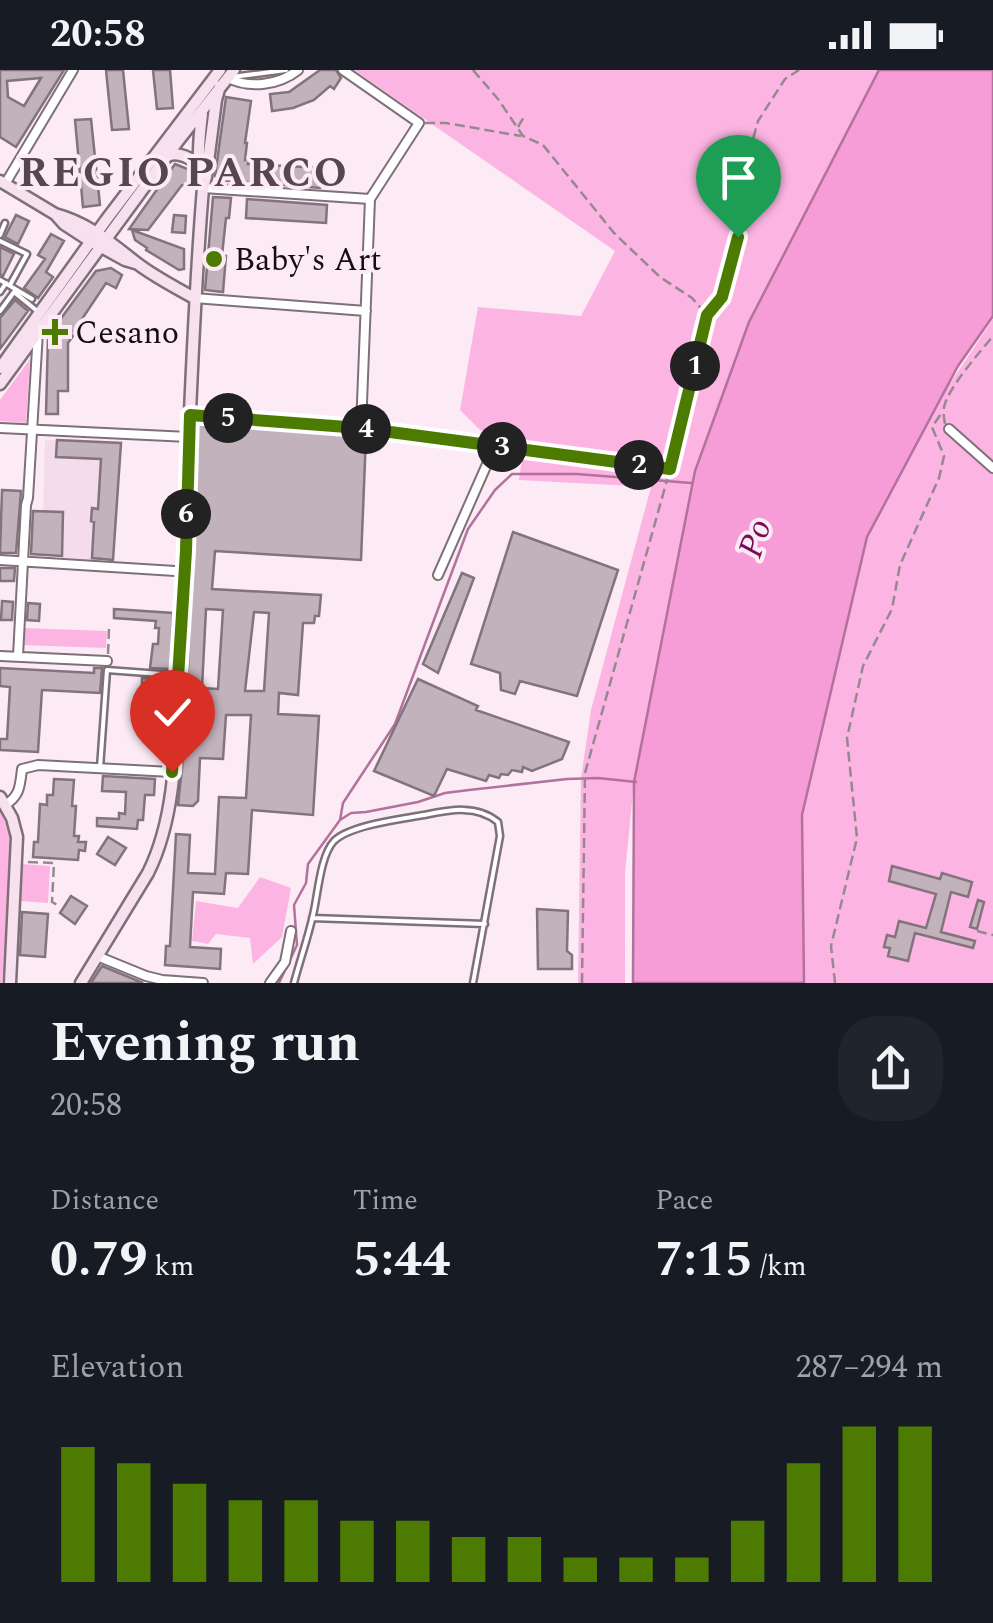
<!DOCTYPE html>
<meta charset="utf-8">
<style>
body{margin:0;font-family:Spectral,serif;background:#20242c;color:#f1f3f6;height:100vh;display:flex;flex-direction:column;font-size:38px;white-space:nowrap}
*{box-sizing:border-box;margin:0}
p{font-size:32px;color:#9ea1a6}
.icon{flex:none;width:55px;height:55px;fill:none;stroke:currentColor;stroke-width:2;stroke-linecap:round;stroke-linejoin:round}
.map{position:relative;height:913px;overflow:hidden}
.panel{display:flex;flex-direction:column;background:#171b24;flex:1}
.panel>*{flex:none}
.pin{position:absolute;display:grid;place-items:center;width:85px;height:85px;color:#fff;margin:-102px -42px;border-radius:50% 50% 50% 0;rotate:-45deg;box-shadow:0 0 10px #0007}
.pin .icon{rotate:45deg}
.km{position:absolute;width:50px;height:50px;margin:-25px;border-radius:50%;background:#222;color:#fff;font-size:28px;line-height:50px;text-align:center}
.round{display:grid;place-items:center;flex:none;width:105px;height:105px;border-radius:40px;background:#20242c}
.head{display:flex;align-items:center;justify-content:space-between;height:170px;padding:0 50px}
h1{font-size:55px;font-weight:700;line-height:75px}
.metrics{display:grid;grid-template-columns:repeat(3,1fr);gap:15px;height:170px;padding:10px 50px}
.metrics div{display:grid;align-content:center}
.metrics b{font-size:50px;font-weight:700}
.metrics small{font-size:28px;font-weight:400}
.metrics p{font-size:28px}
.chart{height:280px;padding:20px 50px}
.chart p{display:flex;justify-content:space-between}
.chart svg{width:100%;height:180px;margin-top:10px;stroke:#4d7b02;stroke-width:6}
.status{display:flex;justify-content:space-between;align-items:center;height:70px;padding:0 50px;background:#171b24;direction:ltr}
.status svg{height:28px;fill:currentColor}
.map>svg:first-child{display:block}
</style>
<div class="status"><b>20:58</b><svg viewBox="0 0 49 12"><path d="M0 12V9h3v3zM5 12V6h3v6zM10 12V3h3v9zM15 12V0h3v12zM26 1h20v11H26zM47 4h2v5h-2z"/></svg></div>
<div class="map">
<svg width="993" height="913" viewBox="0 0 993 913">
<rect width="100%" height="100%" fill="#fcebf5"/>
<!-- built -->
<path fill="#f4dcea" d="M45 370 121 373 113 491 62 488 63 443 43 442Z"/>
<!-- green -->
<path fill="#fcb5e2" d="M354 0H879L695 401 634 712 625 803V913H578L581 708 591 640 651 417 519 410 524 374 480 360 460 340 478 237 581 246 615 181Z
M993 249V913H805L802 745 811 697 823 655 867 467 939 330Z
M30 289 26 353 0 351V330Z
M23 558 107 561 106 578 22 575Z
M0 739 10 764 11 790 2 913H0Z
M21 794 50 796 48 833 19 831Z
M260 807 291 818 282 867 253 894 250 868 216 864 208 874 192 871 196 831 238 838Z"/>
<!-- water -->
<path fill="#f69dd7" stroke="#b2729c" stroke-width="2.5" d="M879 0H993V246L958 296 867 467 802 745 804 913H633L634 712 695 401 749 252Z"/>
<g fill="none" stroke-linecap="round" stroke-linejoin="round">
<!-- stream -->
<path stroke="#b2729c" stroke-width="2.5" d="M340 750 343 733 395 654 468 459 495 420 512 404H577L691 413
M279 913 297 875 294 835 306 813 308 794 340 750 351 743 366 742 418 732 445 723 469 720 567 709 598 708 636 712"/>
</g>
<!-- building -->
<path fill="#c2b2bc" stroke="#82737c" stroke-width="2.5" fill-rule="evenodd" d="M0 0H64L16 77 0 67ZM41 8 24 36 8 27 7 11Z
M106 0H123L129 59 112 60Z
M153 0H170L173 38 157 39Z
M320 0H336L341 8 334 19 330 16 314 30 293 38 272 41 270 24 289 22Z
M226 27 251 31 245 73H247L245 90H249L248 94 321 98 320 118 218 110 215 106Z
M91 49 100 135 83 137 75 50Z
M175 94 190 100 188 116 182 115 148 160 129 159Z
M213 127 231 128 229 148H226L222 185 226 186 223 222 205 220Z
M247 129 327 135 326 153 246 148Z
M16 145 29 151 18 174 5 167Z
M174 145 186 146 185 163 172 162Z
M132 160 184 179V199L179 200 146 180 147 178 135 170Z
M51 164 64 171 46 202 53 207 38 228 24 218 45 189 38 185Z
M0 177 14 184 3 206 0 204Z
M111 198 122 205 116 218 106 213 74 261 76 262 68 273V321H58V344H46L48 266 96 201Z
M15 230 28 241 0 279V248Z
M198 353 366 366 361 490 215 481 212 519 321 525 319 546H315L314 553H303L298 625 279 623 278 644 319 646 313 745 252 740 248 804 226 803 224 824 193 822 190 877 221 879 220 899 165 895 166 876H170L176 764 190 765 188 803 215 804 219 727 246 728 251 645H226L223 689 200 688 198 731 193 736 178 735 185 670ZM206 539 223 540 218 619 202 618ZM254 542 269 543 264 621H245Z
M57 370 121 373 113 490 92 488 94 452 91 451 92 438 98 439 101 389 56 387Z
M2 420 21 421 16 483H0Z
M33 441 63 442 62 486 31 484Z
M513 462 618 500 577 626 520 611 515 624 501 620 500 603 471 594Z
M0 498H15L14 511H0Z
M462 503 474 508 438 603 423 594Z
M2 531 13 532 12 550H1Z
M28 533 40 534 39 551 27 550Z
M114 539 173 543 170 599 150 598 153 574H158L159 558H155L156 551 114 548Z
M0 598 94 603V598H102L100 623 42 620 38 682 0 680V669H7L10 617 0 616Z
M142 608 169 610 168 635 159 634 161 615 142 614Z
M418 609 478 636 476 640 569 672 562 689 532 701 523 697 522 702 512 700 508 705 501 704 499 708 489 705 486 711 447 699 434 726 374 701Z
M103 706 155 709 154 725H145L143 750H138L137 759 97 756V748L119 749V743L125 744 126 722 102 721Z
M54 709 74 710 72 736H76L74 766H79L78 772H86L85 781 79 780 78 790 33 787 34 772H38L40 734 47 735V725H53Z
M108 767 126 778 115 795 97 784Z
M892 796 940 809 942 803 972 812 968 827 951 822 941 862 975 871 973 878 915 863 908 891 888 886 890 878 884 877 887 865 895 867 899 851 926 858 936 824 889 811Z
M71 826 87 836 75 854 60 843Z
M978 830 984 832 977 859 970 857Z
M537 839 568 841 567 881 572 885V899H538Z
M22 842 48 844 45 887 20 885Z
M102 896 143 913H91Z"/>
<g fill="none" stroke-linecap="round" stroke-linejoin="round">
<defs>
<path id="lane" d="M232 7 286 0
M0 165 5 153
M0 171 27 184 10 215
M0 210 32 229
M0 222 6 213
M0 241 14 222 36 240
M100 698 107 600 174 605
M312 848 485 854
M294 913C300 890 308 868 313 845 318 825 320 786 334 771 350 755 402 749 424 745 449 740 477 734 498 752L500 766 473 913"/>
<path id="street" d="M343 0 419 53 370 129 361 358
M228 8C250 19 279 15 298 0
M5 114 73 0
M203 118 370 129
M194 228 366 241
M190 345 361 358 495 376 438 505
M0 358 189 367
M949 359 993 398
M0 490 175 501
M0 586 107 591
M18 586 26 435 28 428 38 262
M5 735C20 726 20 716 22 699L38 695 172 702
M97 886 146 906 162 910 203 913
M270 913 285 892 291 861"/>
<path id="secondary" d="M202 44C199 69 197 93 202 117
M168 86C177 81 193 88 199 97
M0 111 55 144 64 154 87 169 125 190 135 193
M55 144C89 153 111 173 138 194 155 207 175 217 194 228
M0 298 106 150 220 0
M0 314 178 71 234 0
M0 727 12 748 17 767 10 913
M81 913 148 803C180 739 175 658 179 587 188 431 190 274 203 118L206 107 216 30 220 16"/>
</defs>
<!-- lane casing -->
<use href="#lane" stroke="#7e7078" stroke-width="9"/>
<!-- street casing -->
<use href="#street" stroke="#7e7078" stroke-width="12"/>
<!-- secondary casing -->
<use href="#secondary" stroke="#7e7078" stroke-width="15"/>
<!-- path -->
<path stroke="#958990" stroke-width="2.5" stroke-dasharray="10 5" stroke-linecap="butt" d="M473 0 498 29 523 66 543 75 614 163 660 207 692 228 707 245
M425 53H446L521 66
M518 57 525 45
M945 354C944 348 943 342 944 337 948 318 980 282 993 266
M501 377 667 399
M108 584 109 558
M28 792 54 793 52 832 59 836
M977 861 993 865
M582 913 585 703 669 403 707 245 722 227 738 167 747 127 751 76 758 51 785 9 799 0
M835 913 831 876 857 768 847 668 863 596 892 539 900 495 939 408 944 386 932 357 943 341"/>
<!-- lane -->
<use href="#lane" stroke="#fff" stroke-width="4"/>
<!-- street -->
<use href="#street" stroke="#fff" stroke-width="8"/>
<!-- secondary -->
<use href="#secondary" stroke="#f7e1ef" stroke-width="10"/>
</g>
<g fill="none" stroke-linecap="round" stroke-linejoin="round">
<defs>
<path id="route" d="M172 702 186 481 190 345 360 358 670 399 707 245 722 227 738 167"/>
</defs>
<!-- route casing -->
<use href="#route" stroke="#fff" stroke-width="20"/>
<!-- route -->
<use href="#route" stroke="#4d7b02" stroke-width="12"/>
</g>
<!-- markers -->
<g fill="#4d7b02" stroke="#fcebf5" stroke-width="4">
<circle cx="214" cy="189" r="10"/>
<path d="M50 247h10v10h10v10h-10v10h-10v-10h-10v-10h10z"/>
</g>
<g text-anchor="middle" stroke-width="8" stroke-linejoin="round" paint-order="stroke">
<!-- poi labels -->
<g font-size="32" fill="#140e12" stroke="#fcebf5" text-anchor="start">
<text x="234" y="200">Baby's Art</text>
<text x="75" y="273">Cesano</text>
</g>
<!-- water labels -->
<g font-size="35" font-style="italic" fill="#750b5b" stroke="#fcebf5">
<text transform="translate(754 468) rotate(-72)" y="12">Po</text>
</g>
<!-- district labels -->
<g font-size="42" font-weight="bold" letter-spacing="2.5" fill="#554750" stroke="#fcebf5">
<text x="184" y="116">REGIO PARCO</text>
</g>
</g>
</svg>
<div class="pin" style="left:738px;top:167px;background:#1e9e55"><svg class="icon" aria-label="arrive" viewBox="0 0 24 24"><path d="M6 21V4h12l-3 4 3 4H6"/></svg></div>
<div class="pin" style="left:172px;top:702px;background:#d93025"><svg class="icon" aria-label="check" viewBox="0 0 24 24"><path d="M5 12l5 5 9-10"/></svg></div>
<b class="km" style="left:695px;top:296px">1</b>
<b class="km" style="left:639px;top:395px">2</b>
<b class="km" style="left:502px;top:377px">3</b>
<b class="km" style="left:366px;top:359px">4</b>
<b class="km" style="left:228px;top:348px">5</b>
<b class="km" style="left:186px;top:444px">6</b>
</div>
<section class="panel">
<div class="head"><div><h1>Evening run</h1><p>20:58</p></div><a class="round"><svg class="icon" aria-label="share" viewBox="0 0 24 24"><path d="M12 15V3M7 8l5-5 5 5M5 13v7h14v-7"/></svg></a></div>
<div class="metrics">
<div><p>Distance</p><b>0.79<small> km</small></b></div>
<div><p>Time</p><b>5:44</b></div>
<div><p>Pace</p><b>7:15<small> /km</small></b></div>
</div>
<div class="chart"><p><span>Elevation</span>287–294 m</p>
<svg viewBox="0 0 160 44" preserveAspectRatio="none"><path d="M5 44V11M15 44V15M25 44V20M35 44V24M45 44V24M55 44V29M65 44V29M75 44V33M85 44V33M95 44V38M105 44V38M115 44V38M125 44V29M135 44V15M145 44V6M155 44V6"/></svg>
</div>
</section>
